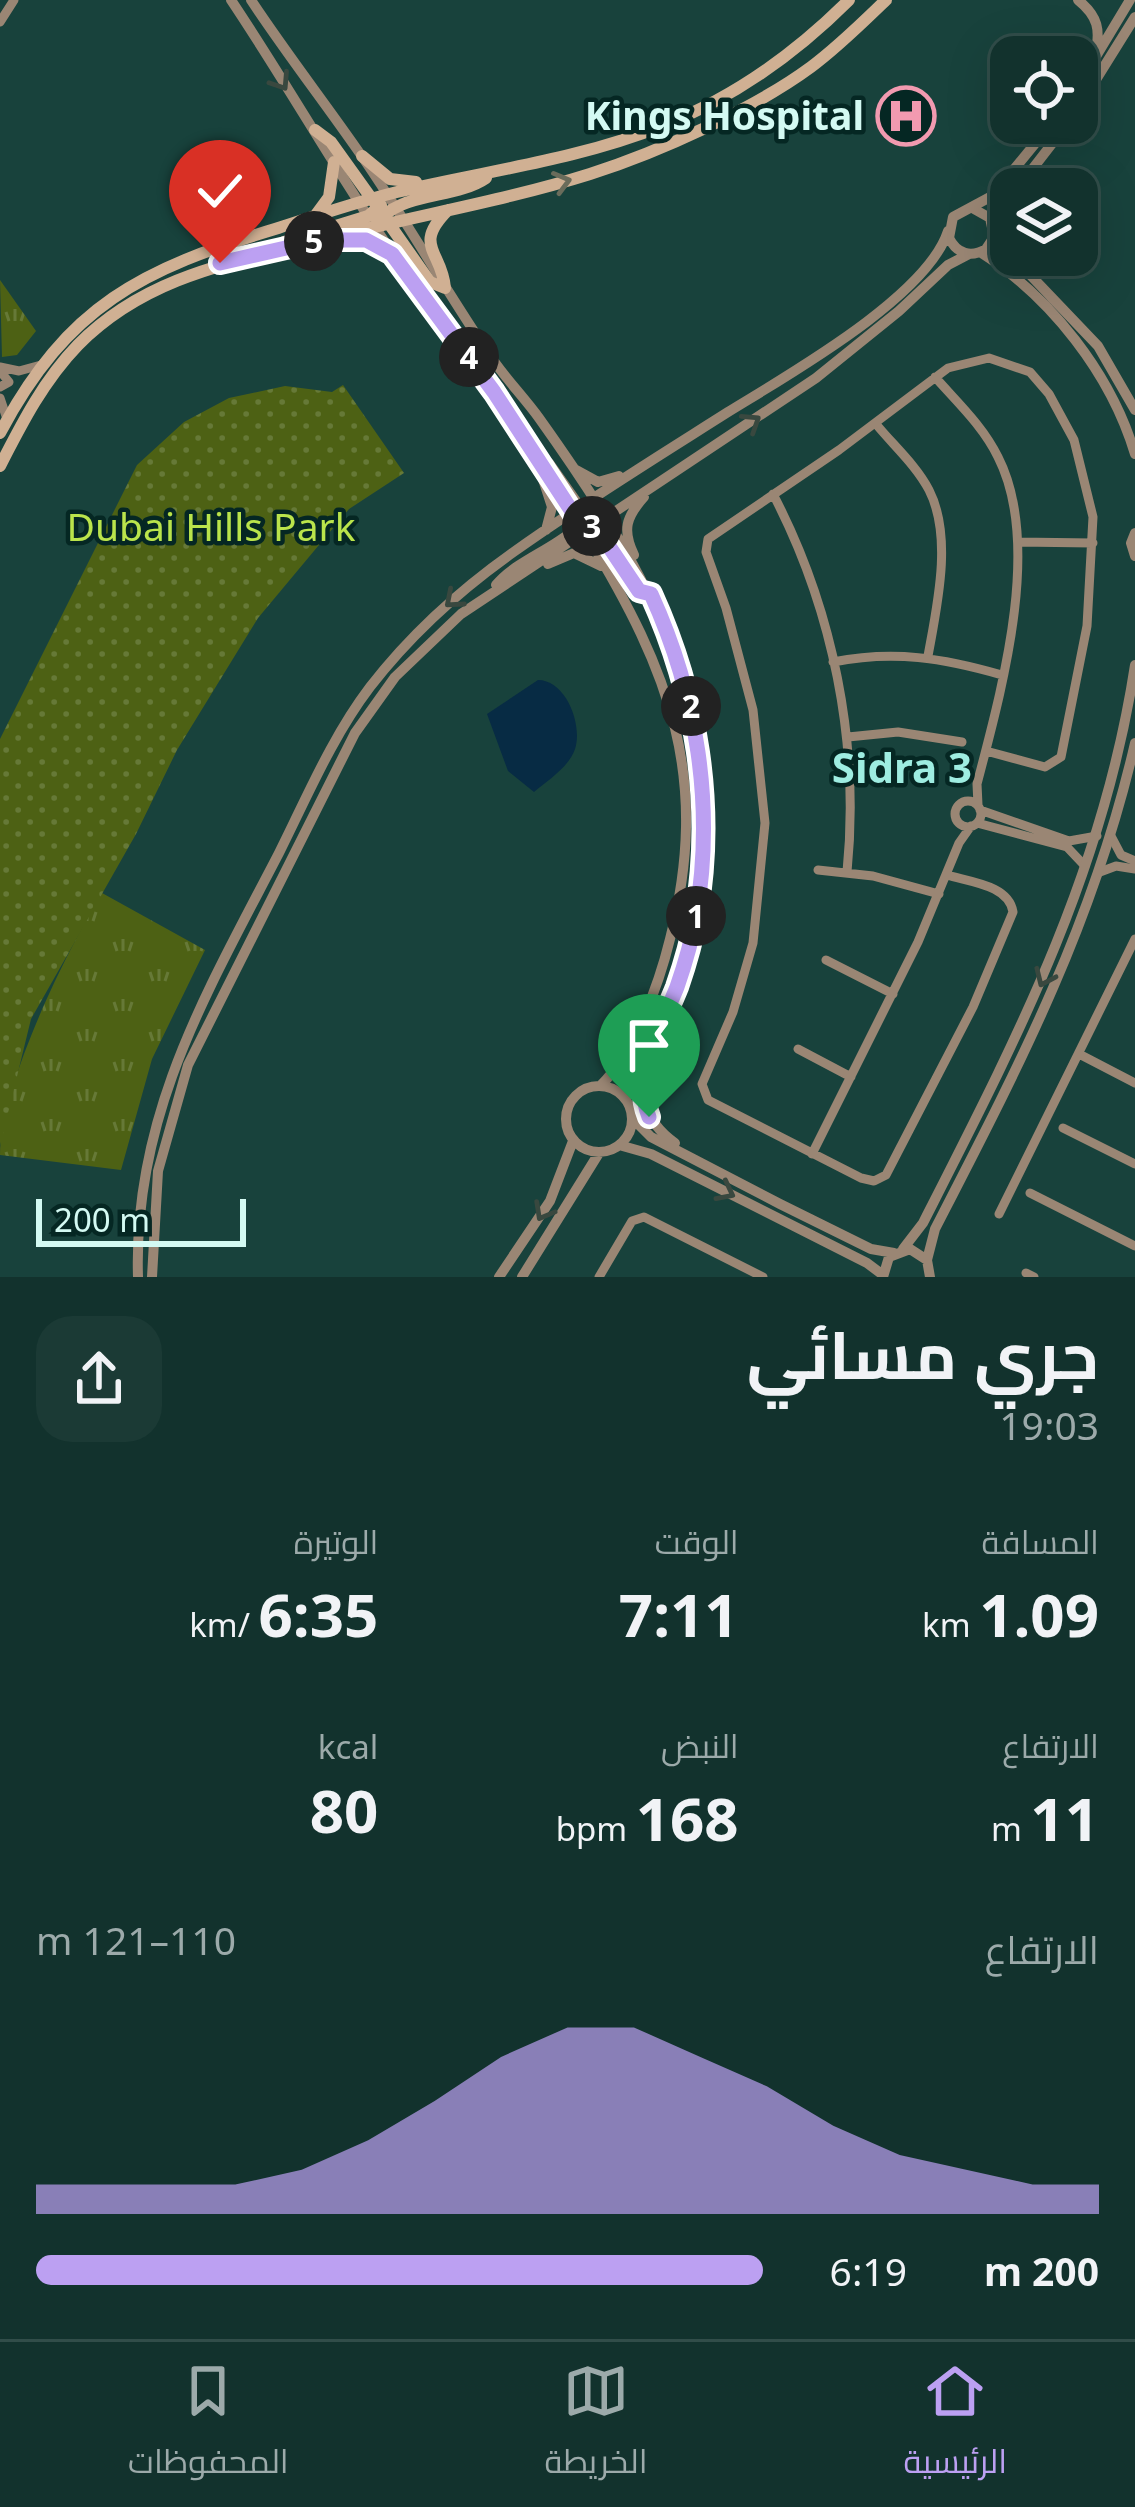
<!DOCTYPE html>
<html lang="ar">
<meta charset="utf-8">
<style>
body{margin:0;font-family:"Noto Sans",Cairo,sans-serif;background:#1b3a35;color:#f1f3f6;direction:rtl;height:100vh;display:flex;flex-direction:column;font-size:45px;white-space:nowrap}
*{box-sizing:border-box;margin:0}
p{font-size:39px;color:#9caaaa}
.icon{flex:none;width:66px;height:66px;fill:none;stroke:currentColor;stroke-width:2;stroke-linecap:round;stroke-linejoin:round}
.map{position:relative;height:1277px;overflow:hidden;direction:ltr}
.drawer{display:flex;flex-direction:column;background:#12322d;flex:1}
.drawer>*{flex:none}
.fabs{position:absolute;left:990px;top:36px;display:grid;gap:24px}
.fabs a{display:grid;place-items:center;width:108px;height:108px;border-radius:24px;background:#12322d;box-shadow:0 12px 48px #0002,0 0 0 3px #314d49;font-size:60px}
.scale{position:absolute;left:36px;bottom:30px;width:210px;box-sizing:border-box;padding-left:12px;border:6px solid #d4faf3;border-top:0;font-size:33px;line-height:42px;white-space:nowrap;color:#d4faf3;-webkit-text-stroke:9px #052723;paint-order:stroke}
.pin{position:absolute;display:grid;place-items:center;width:102px;height:102px;color:#fff;margin:-123px -51px;border-radius:50% 50% 50% 0;rotate:-45deg;box-shadow:0 0 12px #0007}
.pin .icon{rotate:45deg}
.km{position:absolute;width:60px;height:60px;margin:-30px;border-radius:50%;background:#222;color:#fff;font-size:33px;line-height:60px;text-align:center}
.round{display:grid;place-items:center;flex:none;width:126px;height:126px;border-radius:36px;background:#1b3a35}
.headline{display:flex;align-items:center;justify-content:space-between;height:204px;padding:0 36px}
h1{font-size:66px;font-weight:700;line-height:90px}
.figures{display:grid;grid-template-columns:repeat(3,1fr);gap:18px;height:204px;padding:12px 36px}
.figures div{display:grid;align-content:center}
.figures b{font-size:60px;font-weight:700}
.figures small{font-size:33px;font-weight:400}
.figures p{font-size:33px}
.chart{height:336px;padding:24px 36px}
.chart p{display:flex;justify-content:space-between}
.chart svg{width:100%;height:216px;margin-top:12px;fill:#bca0f2;opacity:.7}
ul{padding:0 36px;list-style:none;font-size:39px}
li{display:grid;grid-template-columns:192px 144px 1fr;align-items:center;height:90px}
li i{height:30px;border-radius:15px;background:#bca0f2}
.dock{display:flex;justify-content:space-around;align-items:center;height:168px;border-top:3px solid #314d49;background:#12322d;font-size:33px;color:#9caaaa}
.dock a{display:grid;justify-items:center;gap:6px}
.dock .on{color:#bca0f2}
.map>svg:first-child{display:block}
</style>
<div class="map">
<svg width="1135" height="1277" viewBox="0 0 1135 1277">
<defs>
<pattern id="grass-tufts" width="24" height="20" patternUnits="userSpaceOnUse" patternTransform="scale(3)"><rect width="24" height="20" fill="#4d6114"/><path d="M3 7l-1-3M5 7V3M7 7l1-3M15 17l-1-3M17 17v-4M19 17l1-3" fill="none" stroke="#667937"/></pattern>
<pattern id="park-dots" width="8" height="8" patternUnits="userSpaceOnUse" patternTransform="scale(3)"><rect width="8" height="8" fill="#4d6114"/><path d="M2 2h.1M6 6h.1" fill="none" stroke="#667937" stroke-width="1.8" stroke-linecap="round"/></pattern>
</defs>
<rect width="100%" height="100%" fill="#18423c"/>
<!-- grass -->
<path fill="url(#grass-tufts)" d="M0 280 36 331 17 355 2 357Z
M102 893 205 950 152 1059 121 1170 0 1155C1 1084 65 954 102 893Z"/>
<!-- park -->
<path fill="url(#park-dots)" d="M343 385 404 473 349 509 258 618 177 750 136 834 31 1019 0 1146V739L137 465 184 422 229 398 285 386 332 392Z"/>
<!-- water -->
<path fill="#072b44" d="M538 680C566 680 583 725 575 749 569 767 547 781 534 792L508 771 487 714Z"/>
<g fill="none" stroke-linecap="round" stroke-linejoin="round">
<!-- minor -->
<path stroke="#9a8674" stroke-width="9" d="M0 22 14 0
M0 367 19 371 41 365
M0 371 9 382 0 387
M935 377C957 402 983 426 998 457 1043 545 1001 692 977 784L978 805
M0 398 7 419
M876 424C893 445 916 465 929 490 953 537 937 606 928 656
M773 494C833 609 860 743 847 872
M1018 542 1093 543
M833 662C894 650 943 658 1002 675
M848 737 898 732 962 742
M955 814a13 13 0 1 1 26 0a13 13 0 1 1-26 0Z
M980 810 1069 841 1097 836
M977 823 1067 847 1085 866
M1111 836 1121 855 1135 861
M818 870 873 876 939 894
M1100 872 1116 866 1135 869
M947 875C970 882 1009 885 1013 912L973 1007 886 1175 874 1181 861 1178 708 1100 702 1084 733 1012 753 943 765 823 753 710 726 608 706 552 708 539 839 450 948 368 989 358 1030 372 1049 394 1074 440 1093 517 1087 626 1061 757 1045 767 986 751
M826 960 893 994
M798 1049 851 1077
M1081 1055 1135 1083
M1063 1128 1135 1164
M812 1154 918 942 959 843 971 826
M1030 1193 1135 1246
M999 1214 1135 939
M1026 1273 1034 1277
M599 1277 632 1221 644 1217 763 1277"/>
<!-- tertiary -->
<path stroke="#9a8674" stroke-width="10" d="M231 0C290 88 341 180 402 267 422 297 446 325 467 354 510 413 549 474 587 536 670 672 711 778 670 939 659 984 634 1053 601 1085
M251 0C286 53 325 103 361 155 406 220 445 289 489 354 504 377 523 396 539 418 651 575 729 713 697 913 686 981 649 1035 626 1099
M1078 0C1098 16 1101 30 1095 55
M1077 88 1130 0
M1077 110 1135 17
M1017 189 1068 123
M974 209 990 218 994 237 986 249C971 258 957 254 949 238L953 217 992 196 1052 123
M993 223 1011 196
M994 237 1098 346 1135 410
M980 252C1051 297 1111 374 1135 454
M549 463 583 511
M538 464 552 507 546 530
M576 470 598 482 619 476
M588 522 639 591 651 594
M1135 533 1131 543 1135 556
M634 555C622 530 626 517 644 497
M548 564 574 553 601 566
M496 585C522 553 581 543 593 501
M650 1055C640 1092 641 1119 675 1143
M566 1119a33 33 0 1 1 66 0a33 33 0 1 1-66 0Z
M633 1119 651 1137 780 1204 871 1249 894 1253
M619 1145 651 1154 867 1263 883 1275
M903 1249 923 1223C1017 1038 1103 874 1135 665
M927 1260 935 1229C1019 1066 1093 925 1135 743
M138 1277C133 1115 207 992 279 853 307 797 332 737 370 687 411 634 461 589 515 551 584 502 657 457 728 412 786 376 927 297 948 231
M152 1277 158 1171 188 1065 355 733 395 677 461 614 816 378 899 311 948 265 969 254
M499 1277 550 1201 573 1141
M522 1277 599 1153
M883 1277 889 1257 910 1249 927 1260 930 1277"/>
<!-- secondary -->
<path stroke="#d0b093" stroke-width="12" d="M315 130 331 142 374 202
M362 156 390 179 416 182
M315 216 329 197 334 162
M385 218 430 282 445 288
M375 226C396 191 454 200 486 178
M340 241 366 240 392 254
M284 242 368 216 381 205
M445 288C442 251 412 246 448 210
M0 433C68 305 142 269 275 229 315 216 356 202 397 192 485 171 577 160 662 126 733 98 795 54 849 0
M0 466C22 423 44 380 78 345 147 275 235 262 325 239 413 216 504 201 590 174 659 152 754 109 811 67 838 47 862 23 886 0"/>
</g>
<!-- one-way arrows -->
<defs><path id="oneway-chevron" d="M-2-3.5L2.5 0L-2 3.5" fill="none" stroke-width="1.6" stroke-linecap="round" stroke-linejoin="round" transform="scale(3)"/></defs>
<g stroke="#39483f">
<use href="#oneway-chevron" transform="translate(281 82) rotate(57)"/>
<use href="#oneway-chevron" transform="translate(752 422) rotate(-33)"/>
<use href="#oneway-chevron" transform="translate(453 600) rotate(139)"/>
<use href="#oneway-chevron" transform="translate(1044 978) rotate(114)"/>
<use href="#oneway-chevron" transform="translate(726 1192) rotate(27)"/>
<use href="#oneway-chevron" transform="translate(543 1212) rotate(119)"/>
</g>
<use stroke="#6a6c5b" href="#oneway-chevron" transform="translate(562 182) rotate(-15)"/>
<g fill="none" stroke-linecap="round" stroke-linejoin="round">
<defs>
<path id="route" d="M220 263 321 240H366L392 254 494 392 573 513 600 533 639 591 651 594C697 695 715 806 696 916 692 940 685 964 677 987 661 1028 631 1071 649 1117"/>
</defs>
<!-- route casing -->
<use href="#route" stroke="#fff" stroke-width="24"/>
<!-- route -->
<use href="#route" stroke="#bca0f2" stroke-width="15"/>
</g>
<!-- icons -->
<defs>
<symbol id="hospital-ring" viewBox="-11 -11 22 22"><circle r="9.5" fill="#052723" stroke="#f29ab0" stroke-width="1.5"/><path d="M-5-5h3v3.5h4V-5h3V5h-3V1.5h-4V5h-3Z" fill="#f29ab0"/></symbol>
</defs>
<g fill-rule="evenodd">
<use href="#hospital-ring" x="873" y="83" width="66" height="66"/>
</g>
<g text-anchor="middle" stroke-width="9" stroke-linejoin="round" paint-order="stroke">
<!-- poi labels -->
<g font-size="39" font-weight="bold" fill="#d4faf3" stroke="#052723" text-anchor="end">
<text x="864" y="130">Kings Hospital</text>
</g>
<!-- park labels -->
<g font-size="39" fill="#bae44b" stroke="#052723">
<text x="211" y="541">Dubai Hills Park</text>
</g>
<!-- neighbourhood labels -->
<g font-size="42" font-weight="bold" fill="#9eede1" stroke="#052723">
<text x="902" y="783">Sidra 3</text>
</g>
</g>
</svg>
<div class="fabs">
<a><svg class="icon" aria-label="locate" viewBox="0 0 24 24"><circle cx="12" cy="12" r="6"/><path d="M12 2v4M12 18v4M2 12h4M18 12h4"/></svg></a>
<a><svg class="icon" aria-label="layers" viewBox="0 0 24 24"><path d="M12 4l9 5-9 5-9-5zM3 14l9 5 9-5"/></svg></a>
</div>
<div class="scale">200 m</div>
<div class="pin" style="left:649px;top:1117px;background:#1e9e55"><svg class="icon" aria-label="arrive" viewBox="0 0 24 24"><path d="M6 21V4h12l-3 4 3 4H6"/></svg></div>
<div class="pin" style="left:220px;top:263px;background:#d93025"><svg class="icon" aria-label="check" viewBox="0 0 24 24"><path d="M5 12l5 5 9-10"/></svg></div>
<b class="km" style="left:696px;top:916px">1</b>
<b class="km" style="left:691px;top:706px">2</b>
<b class="km" style="left:592px;top:526px">3</b>
<b class="km" style="left:469px;top:357px">4</b>
<b class="km" style="left:314px;top:241px">5</b>
</div>
<section class="drawer">
<div class="headline"><div><h1>جري مسائي</h1><p>19:03</p></div><a class="round"><svg class="icon" aria-label="share" viewBox="0 0 24 24"><path d="M12 15V3M7 8l5-5 5 5M5 13v7h14v-7"/></svg></a></div>
<div class="figures">
<div><p>المسافة</p><b>1.09<small> km</small></b></div>
<div><p>الوقت</p><b>7:11</b></div>
<div><p>الوتيرة</p><b>6:35<small> /km</small></b></div>
</div>
<div class="figures">
<div><p>الارتفاع</p><b>11<small> m</small></b></div>
<div><p>النبض</p><b>168<small> bpm</small></b></div>
<div><p>kcal</p><b>80</b></div>
</div>
<div class="chart"><p><span>الارتفاع</span>110–121 m</p>
<svg viewBox="0 0 160 44" preserveAspectRatio="none"><path d="M0 44V38L10 38L20 38L30 38L40 35L50 29L60 21L70 12L80 6L90 6L100 12L110 18L120 26L130 32L140 35L150 38L160 38V44z"/></svg>
</div>
<ul>
<li><b>200 m</b>6:19<i style="width:100%"></i></li>
</ul>
</section>
<nav class="dock">
<a class="on"><svg class="icon" aria-label="home" viewBox="0 0 24 24"><path d="M3 11l9-7 9 7M6 9v11h12V9"/></svg>الرئيسية</a>
<a><svg class="icon" aria-label="map" viewBox="0 0 24 24"><path d="M3 6l6-2 6 2 6-2v14l-6 2-6-2-6 2zM9 4v14M15 6v14"/></svg>الخريطة</a>
<a><svg class="icon" aria-label="saved" viewBox="0 0 24 24"><path d="M7 4h10v16l-5-4-5 4z"/></svg>المحفوظات</a>
</nav>
